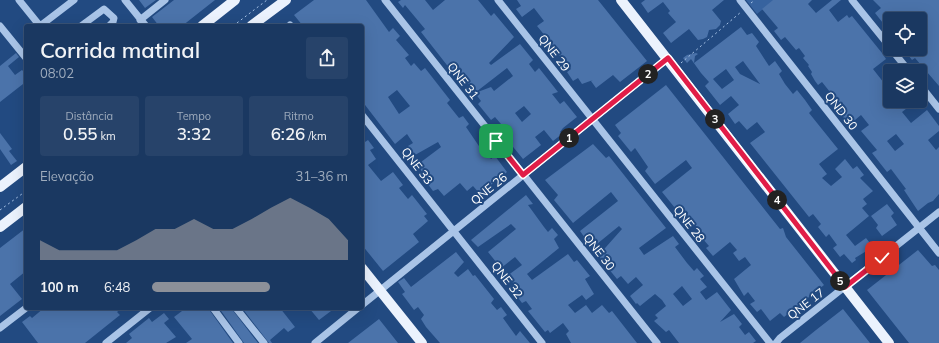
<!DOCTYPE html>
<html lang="pt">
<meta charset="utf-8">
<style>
body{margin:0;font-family:Mulish,sans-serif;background:#27436a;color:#f1f3f6;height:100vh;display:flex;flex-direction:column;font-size:15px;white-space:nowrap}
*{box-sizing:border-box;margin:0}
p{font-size:13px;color:#9facbd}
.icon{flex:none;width:22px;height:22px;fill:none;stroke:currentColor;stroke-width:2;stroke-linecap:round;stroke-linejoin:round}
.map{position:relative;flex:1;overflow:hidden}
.panel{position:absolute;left:24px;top:24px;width:340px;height:286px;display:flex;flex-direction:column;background:#1a3861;border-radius:4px;box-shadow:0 4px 16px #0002,0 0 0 1px #385276}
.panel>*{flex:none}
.controls{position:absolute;left:883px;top:12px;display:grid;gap:8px}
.controls a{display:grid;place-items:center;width:44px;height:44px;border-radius:4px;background:#1a3861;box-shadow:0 4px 16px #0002,0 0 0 1px #385276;font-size:20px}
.pin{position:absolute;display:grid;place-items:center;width:34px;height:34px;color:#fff;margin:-17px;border-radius:8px;box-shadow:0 2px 6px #0006}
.km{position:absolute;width:20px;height:20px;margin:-10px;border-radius:50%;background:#222;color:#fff;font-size:11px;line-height:20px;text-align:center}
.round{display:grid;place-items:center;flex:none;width:42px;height:42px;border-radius:4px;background:#27436a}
.headline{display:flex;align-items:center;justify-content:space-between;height:68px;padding:0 16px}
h1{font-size:22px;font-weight:600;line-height:30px}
.stats{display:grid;grid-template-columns:repeat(3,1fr);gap:6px;height:68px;padding:4px 16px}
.stats div{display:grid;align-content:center;border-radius:4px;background:#27436a;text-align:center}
.stats b{font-size:17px;font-weight:600}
.stats small{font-size:11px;font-weight:400}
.stats p{font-size:11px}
.chart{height:112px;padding:8px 16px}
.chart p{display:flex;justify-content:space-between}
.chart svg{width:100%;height:72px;margin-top:4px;fill:#8c9099;opacity:.7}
ul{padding:0 16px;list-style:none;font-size:13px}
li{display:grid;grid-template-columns:64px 48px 1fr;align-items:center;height:30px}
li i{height:10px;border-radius:5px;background:#8c9099}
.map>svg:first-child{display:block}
</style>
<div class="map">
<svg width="939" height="343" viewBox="0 0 939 343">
<rect width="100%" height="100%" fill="#224a81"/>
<!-- green -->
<path fill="#37639f" d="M746 0H774L757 14Z"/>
<!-- building -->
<path fill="#4b73aa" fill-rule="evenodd" d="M139 0H156L145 8Z
M174 0H215L182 26H159L152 17Z
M314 0H366L389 32 393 28 400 36 396 40 409 55 405 58 411 66 414 63 421 71 425 68 450 100 447 103 459 118 463 116 469 124 466 127 483 152 485 151 491 159 495 156 507 172 480 194 473 186 467 191 460 183 444 196 438 189 433 191 421 175 424 174 417 165 441 147 438 142 415 155 408 146 413 143 407 134 395 144 362 101V26H303L294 15ZM397 90 410 106 399 114 388 97Z
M401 0H425L433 10 445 0H478L491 16 494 13 514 37 489 63 491 65 520 44 533 60 529 64 535 72 539 68 558 92 552 94 560 104 564 101 577 117 563 128 560 132 562 134 553 141 544 130 535 137 541 145 523 159 504 136 508 133 501 124 495 117 491 120 478 104 481 101 475 93 491 87 494 91 513 76 507 68 476 92 466 81 461 83 421 32 425 29 405 5 403 8 398 2ZM524 106 531 114 522 122 515 113Z
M517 0H598L647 61 620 82 613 75 596 88 591 81 593 80 582 84 578 78 573 81 567 72 571 69 558 54 554 56 543 39 546 37 537 26 544 21 534 8 522 17 516 9 521 6Z
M645 0H724L712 10 721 21 720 25 716 29 709 30 707 37 703 39 698 40 689 29 671 43 663 33 676 22 668 13 670 11 663 2 648 13 641 3Z
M773 0H812L808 4 816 13 832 0H841L829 10 838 22 847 15 849 18 852 16 882 53 886 59 873 69 884 83 890 78V101H916L902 112 911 123 927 110 939 126V131L928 140 936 150 939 147V194L933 201 928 203 918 211 904 190 906 189 891 169 887 172 872 153 877 150 861 131 869 125 861 115 849 125 833 103 836 100 834 97 822 82 818 85 815 81 811 74 812 72 808 66 809 65 803 58 805 56 799 48 796 50 785 37 781 40 774 31 778 28 762 9ZM896 134 904 144 895 151 887 141Z
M873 0H939V86L915 58 912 60 905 51 908 49H920V19H914L907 11 897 19H890V32L875 13 881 8Z
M741 27 747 35 752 33 759 42 756 46 769 66 775 61 782 71 779 74 785 84 793 94 797 90 805 100 812 110 809 113 838 149 819 164 827 174 822 178 831 186 842 177 835 169 845 159 853 169 857 166 864 175 860 178 873 191 863 199 867 204 862 208 869 216 846 235 855 246 866 238 873 247 855 258 856 260 852 263 844 254 840 257 833 248 837 245 829 234 826 237 818 227 821 224 813 214 809 217 750 143 765 132 757 122 747 130 739 121 735 124 728 114 739 105 731 96 720 105 705 86 709 82 701 73 691 59 687 63 683 58 687 55 696 53 698 54 695 56 694 63ZM743 61 760 84 740 74 735 67ZM726 69 734 80 722 89 713 79Z
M16 53 19 57 8 66 15 75 22 70 26 74V88L23 84 0 102V66Z
M666 85 780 229 783 228 786 237 824 285 784 317 780 313 770 321 761 309 757 312 750 304 755 301 748 292 744 296 734 279 751 265 745 257 739 261 733 253 737 250 730 242 713 256 706 248 709 246 702 238 704 237 692 221 679 205 675 208 662 192 692 168 686 160 655 184 645 171 648 167 635 148 631 152 618 136 621 133 615 125Z
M0 133 12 149 9 151 17 161 11 165 0 149Z
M368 140 374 148 370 150 376 159 368 165 372 170 381 181 393 172 403 185 399 188 408 199 412 195 427 214 424 216 428 221 413 234 419 242 383 271 362 245V144Z
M593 144 606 158 609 156 666 228 639 248 644 255 673 236 679 244 675 247 687 263 694 271 697 268 704 276 700 279 707 287 700 292 706 300 717 292 731 310 720 322 734 314 742 324 739 327 745 335 749 332 756 341 753 343H679L669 330 666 332 654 321 658 318 655 315 666 306 662 300 655 294 640 306 637 303 636 304 630 296 643 285 636 277 628 284 621 276 617 279 598 256 622 229 619 226 592 248 580 231 618 201 611 192 573 223 554 200 558 195 545 180ZM682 286 692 299 683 306 673 294Z
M526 195 533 204 528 205 544 227 548 232 552 228 558 235 554 239 559 248 527 274 532 280 568 254 574 262 577 260 590 276 585 279 594 294 586 300 582 295 568 305 575 313 586 305 592 313 602 305 609 313 612 311 637 343H571L566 334 569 331 563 323 550 333 548 330 545 332 528 311 532 309 526 301 522 303 510 287 514 284 507 276 522 265 515 257 501 268 488 252 516 229 511 224 478 247 471 240Z
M887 204 894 213 891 216 897 225 882 236 876 228 878 225 871 216Z
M26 228V271L10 284 22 299 0 316V248Z
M918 250 932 266 935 265 939 270V343H909L867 290Z
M456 252 464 262 454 273 458 277 468 269 473 276 475 275 494 299 491 303 497 310 501 307 507 315 503 318 516 336 520 331 530 343H440L426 327 421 319 424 315 418 307 414 310 402 294 405 292 398 282 404 278 411 287Z
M44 308H122L117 312 120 315 85 343H38L22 322 30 316 32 318Z
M180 308H208L233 343H186L192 339 174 317 182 311Z
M219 308H231L258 343H244Z
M242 308H280L295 327 288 332 284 328 270 340 272 343H269Z
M309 308H335L319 320Z
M843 309 870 343H800L816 330Z
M164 313 169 319 164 323 176 337 166 343H126L132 338 129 334 149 318 152 322Z
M379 319 398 343H348Z"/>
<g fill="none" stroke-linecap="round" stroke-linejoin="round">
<!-- path -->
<path stroke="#a9c4e7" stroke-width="1" stroke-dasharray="2 3" stroke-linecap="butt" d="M751 3 755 0
M233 26 267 0
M681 63 741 12
M0 210 26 191"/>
<!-- minor -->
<path stroke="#a9c4e7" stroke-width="7" d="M19 0 40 26
M125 0 146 26
M385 0 657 343
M498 0 770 343
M740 0 939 253
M852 0 890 47
M140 20 165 0
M290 25 291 26
M0 26 26 58
M40 26 74 0
M81 26 104 9 114 18 113 22 109 26
M891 49 909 71
M920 85 939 109
M362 115 542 343
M362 305 668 58
M213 308 239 343
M236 308 264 343
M0 328 26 308
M106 343 150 308
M315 343 358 308
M776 343 780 338 939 212"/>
<!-- major -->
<path stroke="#ebf2fd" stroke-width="10" d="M621 0 889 343
M202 26 235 0
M251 26 286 0
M0 187 26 167
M0 227 26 207
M362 268 422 343"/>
</g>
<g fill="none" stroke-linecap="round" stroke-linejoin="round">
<defs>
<path id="route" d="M496 141 523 175 668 58 845 287 882 258"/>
</defs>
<!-- route casing -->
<use href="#route" stroke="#fff" stroke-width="8"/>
<!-- route -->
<use href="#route" stroke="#e11d48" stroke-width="5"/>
</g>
<g text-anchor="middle" stroke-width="4" stroke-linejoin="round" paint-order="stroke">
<!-- street labels -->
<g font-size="12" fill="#fff" stroke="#224a81">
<text transform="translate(554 53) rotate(52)" y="4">QNE 29</text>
<text transform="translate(463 81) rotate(52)" y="4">QNE 31</text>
<text transform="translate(841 111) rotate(52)" y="4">QND 30</text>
<text transform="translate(417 166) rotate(52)" y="4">QNE 33</text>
<text transform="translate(489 189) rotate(-39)" y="4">QNE 26</text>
<text transform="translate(689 224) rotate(52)" y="4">QNE 28</text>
<text transform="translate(599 252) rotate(52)" y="4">QNE 30</text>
<text transform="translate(507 280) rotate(52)" y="4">QNE 32</text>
<text transform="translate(806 304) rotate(-38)" y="4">QNE 17</text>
</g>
</g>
</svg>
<div class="controls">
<a><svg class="icon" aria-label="locate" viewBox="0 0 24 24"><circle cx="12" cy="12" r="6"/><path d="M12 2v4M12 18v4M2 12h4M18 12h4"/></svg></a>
<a><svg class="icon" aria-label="layers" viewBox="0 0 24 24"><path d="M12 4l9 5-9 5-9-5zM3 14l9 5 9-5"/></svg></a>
</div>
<div class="pin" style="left:496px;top:141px;background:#1e9e55"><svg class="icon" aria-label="arrive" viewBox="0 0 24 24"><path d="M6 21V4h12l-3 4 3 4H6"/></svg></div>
<div class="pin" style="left:882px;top:258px;background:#d93025"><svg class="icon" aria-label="check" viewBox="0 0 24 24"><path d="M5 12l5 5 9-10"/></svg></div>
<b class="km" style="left:569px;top:138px">1</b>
<b class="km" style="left:648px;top:74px">2</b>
<b class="km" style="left:715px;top:119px">3</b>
<b class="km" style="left:777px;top:200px">4</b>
<b class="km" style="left:840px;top:281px">5</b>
<section class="panel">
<div class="headline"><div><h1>Corrida matinal</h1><p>08:02</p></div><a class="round"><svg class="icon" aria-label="share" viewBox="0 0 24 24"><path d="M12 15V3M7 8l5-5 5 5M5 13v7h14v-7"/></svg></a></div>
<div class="stats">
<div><p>Distância</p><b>0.55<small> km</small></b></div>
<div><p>Tempo</p><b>3:32</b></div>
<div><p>Ritmo</p><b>6:26<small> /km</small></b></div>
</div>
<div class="chart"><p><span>Elevação</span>31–36 m</p>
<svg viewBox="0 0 160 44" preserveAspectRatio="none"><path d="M0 44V32L10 38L20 38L30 38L40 38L50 32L60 25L70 25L80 19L90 25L100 25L110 19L120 12L130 6L140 12L150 19L160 32V44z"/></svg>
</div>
<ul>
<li><b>100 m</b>6:48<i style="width:60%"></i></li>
</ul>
</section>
</div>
